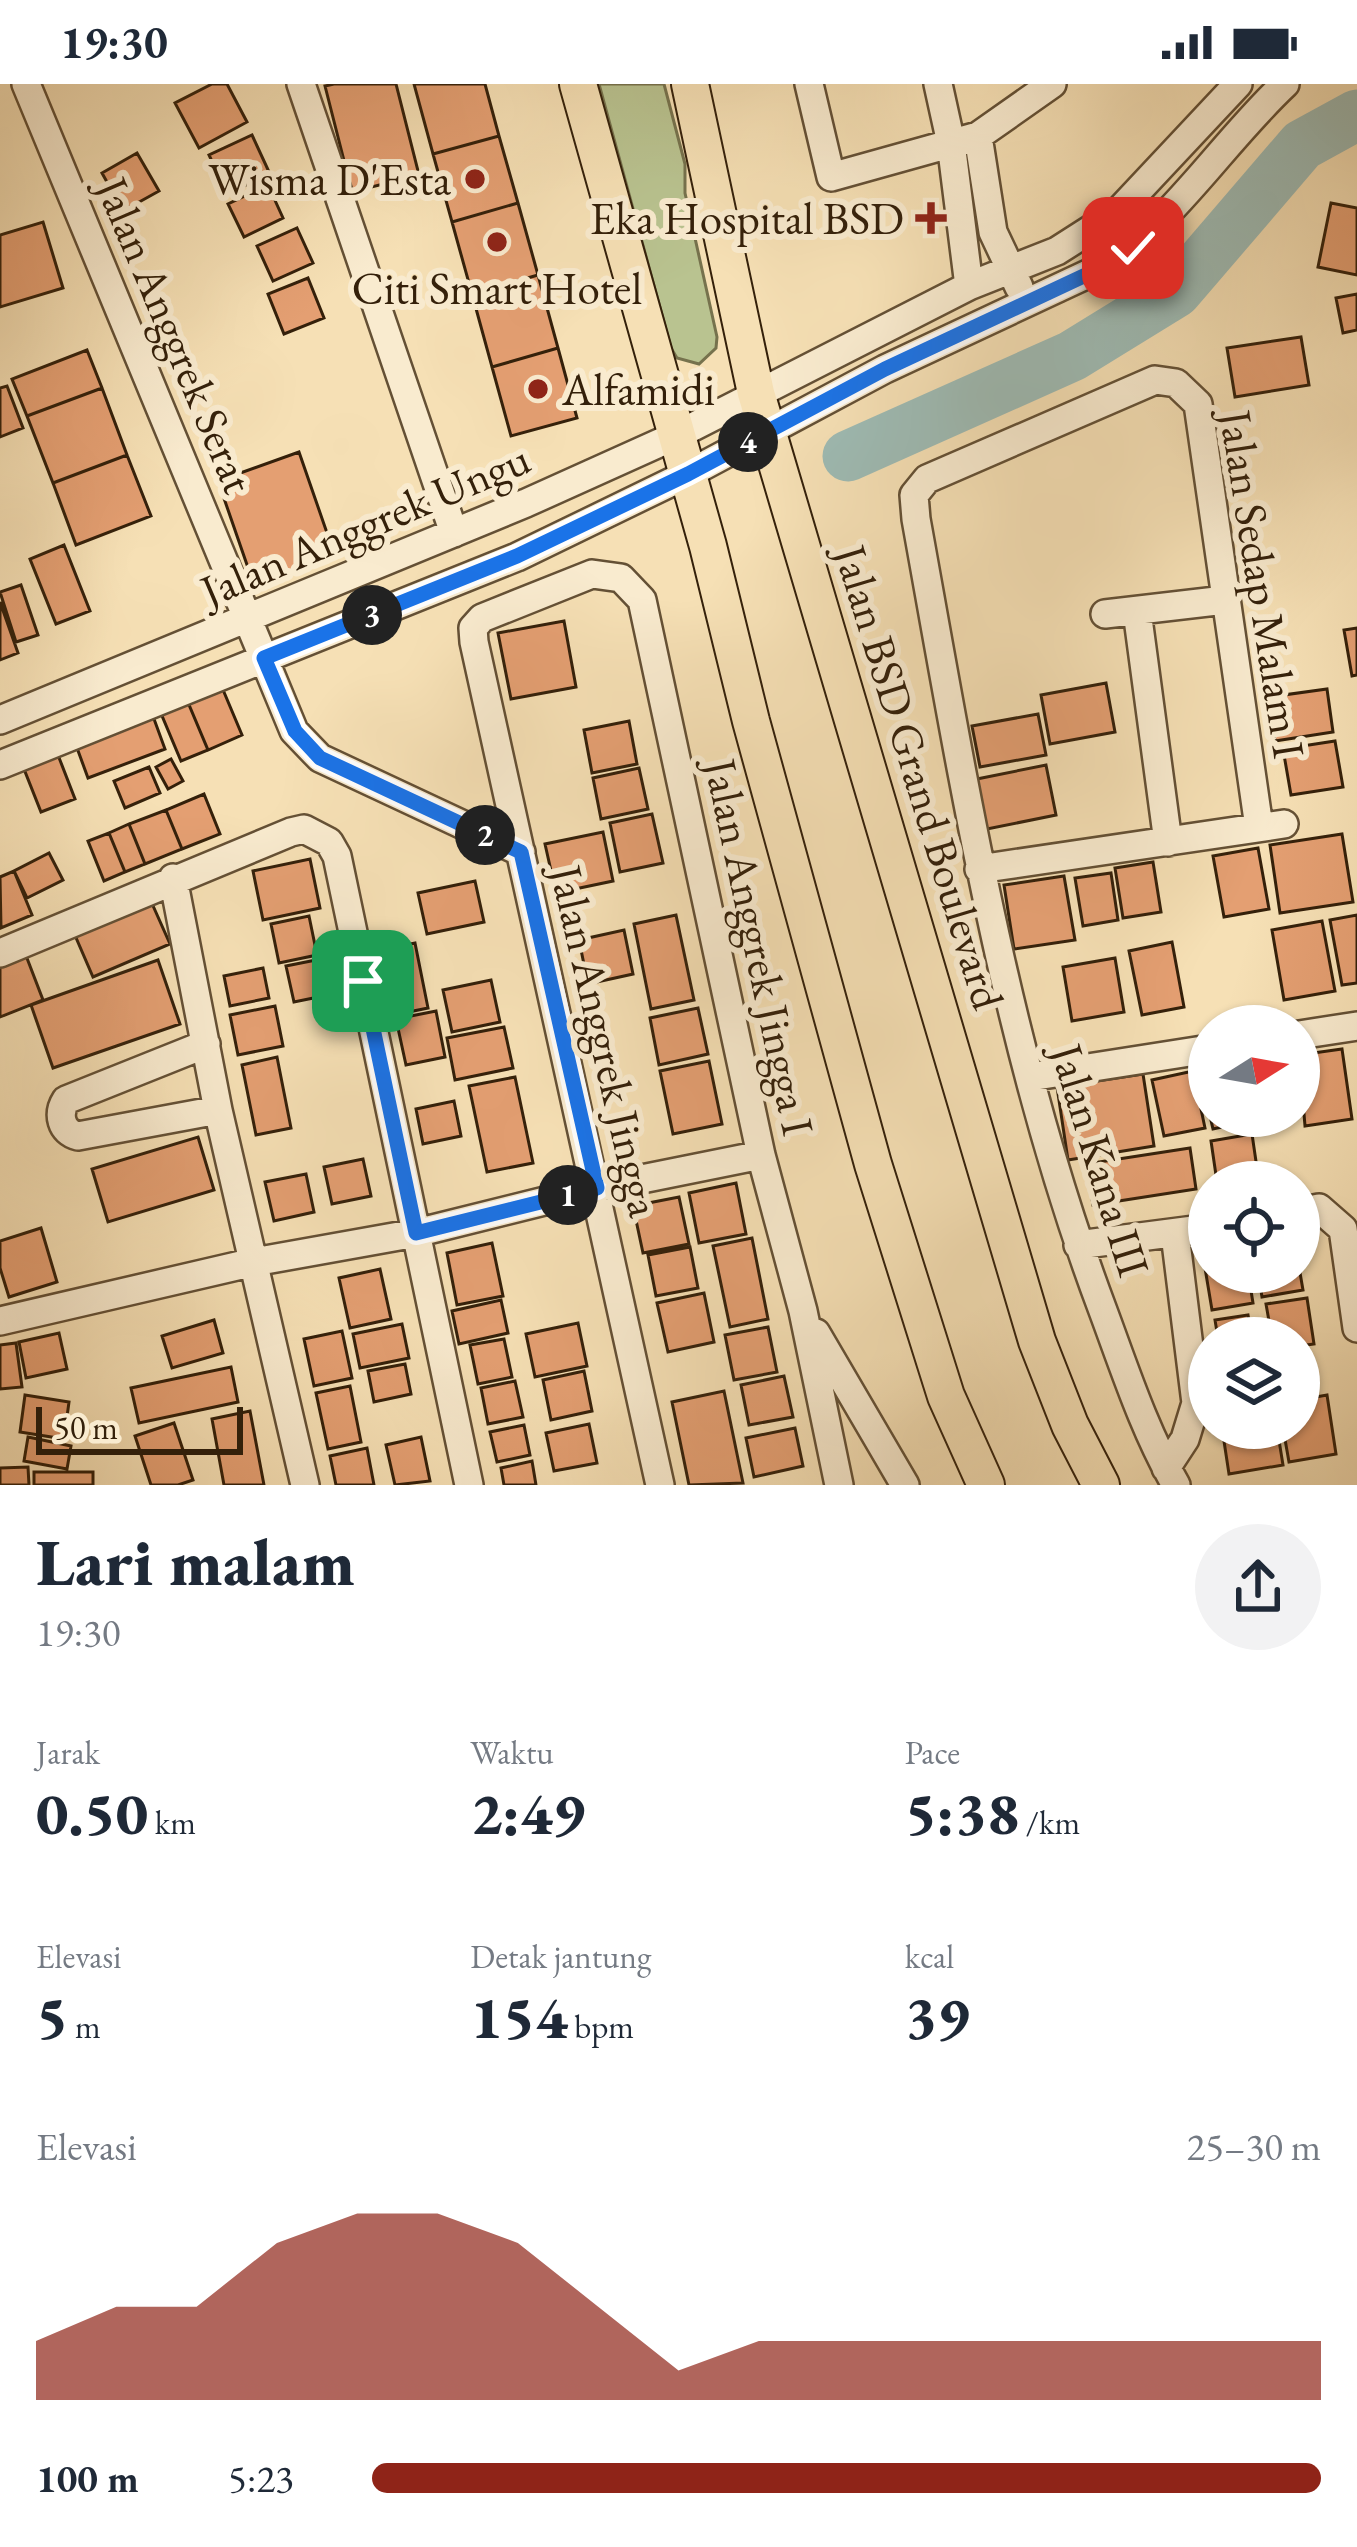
<!DOCTYPE html>
<html lang="id">
<meta charset="utf-8">
<style>
body{margin:0;font-family:"EB Garamond",serif;background:#f2f2f3;color:#1f2937;height:100vh;display:flex;flex-direction:column;font-size:45px;white-space:nowrap}
*{box-sizing:border-box;margin:0}
p{font-size:39px;color:#747a83}
.icon{flex:none;width:66px;height:66px;fill:none;stroke:currentColor;stroke-width:2;stroke-linecap:round;stroke-linejoin:round}
.map{position:relative;height:1401px;overflow:hidden}
.details{display:flex;flex-direction:column;background:#fff;flex:1}
.details>*{flex:none}
.needle{width:78px;rotate:79deg}
.controls{position:absolute;left:1188px;top:921px;display:grid;gap:24px}
.controls a{display:grid;place-items:center;width:132px;height:132px;border-radius:50%;background:#fff;box-shadow:0 3px 9px #0004;font-size:60px}
.scale{position:absolute;left:36px;bottom:30px;width:207px;box-sizing:border-box;padding-left:12px;border:6px solid #34200a;border-top:0;font-size:33px;line-height:42px;white-space:nowrap;color:#34200a;-webkit-text-stroke:9px #f9ebcf;paint-order:stroke}
.pin{position:absolute;display:grid;place-items:center;width:102px;height:102px;color:#fff;margin:-51px;border-radius:24px;box-shadow:0 6px 18px #0006}
.km{position:absolute;width:60px;height:60px;margin:-30px;border-radius:50%;background:#222;color:#fff;font-size:33px;line-height:60px;text-align:center}
.round{display:grid;place-items:center;flex:none;width:126px;height:126px;border-radius:63px;background:#f2f2f3}
.head{display:flex;align-items:center;justify-content:space-between;height:204px;padding:0 36px}
h1{font-size:66px;font-weight:800;line-height:90px}
.stats{display:grid;grid-template-columns:repeat(3,1fr);gap:18px;height:204px;padding:12px 36px}
.stats div{display:grid;align-content:center}
.stats b{font-size:60px;font-weight:800}
.stats small{font-size:33px;font-weight:400}
.stats p{font-size:33px}
.chart{height:336px;padding:24px 36px}
.chart p{display:flex;justify-content:space-between}
.chart svg{width:100%;height:216px;margin-top:12px;fill:#8f2418;opacity:.7}
ul{padding:0 36px;list-style:none;font-size:39px}
li{display:grid;grid-template-columns:192px 144px 1fr;align-items:center;height:90px}
li i{height:30px;border-radius:15px;background:#8f2418}
.status{display:flex;justify-content:space-between;align-items:center;height:84px;padding:0 60px;background:#fff;direction:ltr}
.status svg{height:33px;fill:currentColor}
.map>svg:first-child{display:block}
</style>
<div class="status"><b>19:30</b><svg viewBox="0 0 49 12"><path d="M0 12V9h3v3zM5 12V6h3v6zM10 12V3h3v9zM15 12V0h3v12zM26 1h20v11H26zM47 4h2v5h-2z"/></svg></div>
<div class="map">
<svg width="1357" height="1401" viewBox="0 0 1357 1401">
<rect width="100%" height="100%" fill="#f6e0b5"/>
<filter id="stains"><feTurbulence type="fractalNoise" baseFrequency=".00167" numOctaves="4"/><feColorMatrix values="0 0 0 0 .2 0 0 0 0 .09 0 0 0 0 .02 0 0 0 .5 -.17"/></filter>
<radialGradient id="worn" r=".72"><stop offset=".6" stop-color="#630" stop-opacity="0"/><stop offset="1" stop-color="#630" stop-opacity=".3"/></radialGradient>
<!-- green -->
<path fill="#b9c390" stroke="#76724d" stroke-width="3" d="M599 0H664L685 80V109L717 253 716 264 699 280 677 274 671 264Z"/>
<g fill="none" stroke-linecap="round" stroke-linejoin="round">
<!-- river -->
<path stroke="#9ebbb4" stroke-width="51" d="M848 372 1072 272 1176 208 1302 61 1357 31"/>
</g>
<!-- building -->
<path fill="#e49f72" stroke="#34200a" stroke-width="3" d="M212 0H227L247 38 199 64 175 19Z
M334 0H396L419 91 352 108 325 2Z
M414 0H485L499 52 433 70Z
M252 51 270 90 227 110 209 71Z
M499 52 518 119 452 138 433 70Z
M137 69 159 107 123 127 102 89Z
M268 101 283 134 244 153 228 120Z
M518 119 538 191 472 210 452 138Z
M1331 119 1357 124V191L1318 183Z
M43 138 63 204 0 223V151Z
M297 144 313 179 273 197 257 162Z
M538 191 558 264 492 283 472 210Z
M308 194 324 234 284 250 268 210Z
M1357 210V246L1343 249 1336 214Z
M1301 253 1309 301 1235 313 1227 264Z
M558 264 577 334 511 352 492 283Z
M87 266 102 304 27 332 12 295Z
M7 302 23 344 0 353V304Z
M102 304 127 371 53 399 27 332Z
M299 368 335 472 254 501 218 397Z
M127 371 151 432 76 461 53 399Z
M64 461 90 527 56 540 30 475Z
M21 501 38 551 16 558 0 508Z
M0 518 18 569 0 576Z
M564 537 576 603 511 615 498 549Z
M1357 544V591L1352 592 1344 546Z
M1106 599 1115 648 1050 660 1041 611Z
M221 601 242 651 208 666 187 616Z
M1327 605 1333 648 1275 657 1269 613Z
M187 616 208 666 181 677 160 627Z
M150 624 165 665 88 694 73 653Z
M1038 630 1046 671 980 683 972 642Z
M629 637 637 680 592 689 584 646Z
M1335 657 1343 703 1291 711 1283 665Z
M58 671 75 715 41 728 24 685Z
M171 675 183 697 168 705 156 683Z
M1046 681 1056 731 982 746 972 696Z
M149 683 160 709 125 724 114 697Z
M639 684 648 725 601 735 593 694Z
M204 710 220 750 182 765 166 726Z
M166 726 182 765 145 780 129 740Z
M652 730 663 779 620 788 610 739Z
M129 740 145 780 125 788 109 749Z
M603 748 613 797 556 809 545 760Z
M109 749 125 788 104 797 88 757Z
M1342 750 1353 818 1280 829 1270 761Z
M1258 764 1269 825 1224 833 1213 772Z
M49 769 63 796 27 814 14 787Z
M310 775 320 824 263 836 253 787Z
M1153 778 1161 828 1123 834 1115 784Z
M14 787 32 831 1 844 0 793Z
M1111 789 1118 836 1083 842 1075 794Z
M1064 792 1075 856 1014 865 1004 801Z
M475 797 484 838 427 850 418 809Z
M150 815 170 860 93 893 74 849Z
M676 831 694 916 651 925 634 840Z
M1357 831V899L1342 901 1330 836Z
M309 832 317 871 279 879 271 840Z
M1322 837 1335 907 1284 916 1272 846Z
M624 846 633 890 588 900 579 856Z
M1172 858 1184 923 1142 931 1129 867Z
M415 859 428 924 389 932 376 867Z
M25 869 43 916 0 933V879Z
M1115 874 1124 928 1072 937 1063 883Z
M321 875 328 911 294 918 286 882Z
M158 876 180 940 53 984 31 921Z
M263 884 269 914 230 922 224 892Z
M491 896 500 938 452 948 443 906Z
M275 922 283 962 238 971 230 931Z
M698 924 708 970 659 981 650 934Z
M436 927 445 973 406 981 396 935Z
M504 943 513 984 455 996 447 954Z
M1342 965 1352 1035 1305 1042 1299 971Z
M277 973 291 1044 256 1051 242 981Z
M709 977 722 1040 673 1050 660 987Z
M1193 987 1205 1044 1164 1052 1152 996Z
M1143 990 1154 1062 1068 1076 1057 1003Z
M515 993 533 1079 487 1088 469 1002Z
M454 1017 461 1052 423 1060 416 1025Z
M1210 1032H1253L1254 1036 1213 1045Z
M1252 1050 1259 1098H1217L1211 1057Z
M198 1053 214 1106 108 1138 92 1085Z
M1190 1064 1196 1105 1093 1121 1086 1080Z
M363 1075 371 1112 332 1120 324 1083Z
M306 1090 314 1128 274 1137 265 1098Z
M736 1099 746 1150 699 1159 689 1109Z
M679 1113 689 1160 643 1169 633 1122Z
M41 1144 57 1198 9 1213 0 1184V1157Z
M752 1154 768 1235 730 1243 713 1162Z
M492 1159 503 1212 457 1221 447 1169Z
M690 1163 698 1204 656 1212 648 1171Z
M1204 1178H1209V1188H1248L1253 1219 1212 1226Z
M1299 1183 1303 1206 1262 1213 1258 1188H1299Z
M380 1185 391 1235 350 1244 339 1194Z
M704 1209 714 1258 668 1268 657 1219Z
M1307 1214 1314 1260 1299 1262V1254H1272L1266 1220Z
M501 1216 508 1249 459 1260 452 1227Z
M1248 1231 1252 1254H1218L1215 1236Z
M214 1236 223 1269 172 1284 162 1252Z
M578 1239 587 1282 535 1293 526 1250Z
M402 1240 409 1274 360 1284 353 1250Z
M768 1243 777 1288 734 1296 725 1251Z
M342 1247 352 1294 314 1302 304 1255Z
M59 1249 67 1285 26 1294 19 1258Z
M504 1255 512 1293 478 1300 470 1261Z
M16 1259 22 1303 0 1305V1261Z
M405 1280 411 1310 374 1318 368 1287Z
M231 1283 238 1318 139 1339 131 1304Z
M584 1287 592 1327 551 1336 543 1296Z
M784 1292 793 1333 749 1341 741 1301Z
M515 1297 523 1333 488 1340 481 1304Z
M350 1302 361 1358 328 1365 316 1309Z
M724 1307 743 1399 689 1401 672 1318Z
M25 1311 69 1318 64 1355 20 1348Z
M1327 1311 1336 1370 1289 1378 1283 1344H1299V1316Z
M250 1327 264 1401H224L212 1335Z
M174 1339 193 1396 178 1401H151L135 1352Z
M589 1340 597 1379 554 1387 546 1349Z
M524 1341 530 1371 497 1378 490 1348Z
M795 1344 803 1382 754 1393 746 1354Z
M1222 1344H1277L1283 1381 1229 1390Z
M28 1353 71 1362 67 1385 24 1377Z
M421 1353 430 1397 395 1401 386 1361Z
M367 1364 374 1401H336L330 1372Z
M532 1377 536 1401H504L501 1384Z
M28 1383 29 1401H0V1384Z
M34 1388H93V1401H34Z"/>
<g fill="none" stroke-linecap="round" stroke-linejoin="round">
<defs>
<path id="minor" d="M26 0 294 647 320 674 521 768
M301 0 454 449
M809 0 831 93 978 52 1052 0
M938 0 951 59 969 202
M978 52 993 148 1019 203
M1137 527 1168 758
M1105 530 1225 516
M0 636 526 419 677 351 969 202 1057 167 1118 128 1238 0
M0 681 517 473 688 390 885 285 1105 182C1176 135 1223 58 1285 0
M979 785 1284 740
M173 794 218 1026 305 1401
M0 869 291 748 304 745 329 758 337 772 469 1401
M1299 951 1357 942
M206 960 66 1016C57 1030 61 1048 78 1052L218 1026
M1030 993 1209 965
M1299 1128 1319 1124 1343 1145 1357 1244
M1078 1161 1209 1144
M0 1237 254 1178 416 1149 597 1104 761 1071
M816 1249 905 1401
M1166 1384 1185 1355 1196 1319 1175 1150
M660 1401 474 558 473 544 482 534 592 490 621 494 642 516 761 1071 803 1227 839 1401
M1176 1401C1144 1346 1124 1283 1102 1224 1007 971 964 701 916 435L914 411 927 395 1155 296 1176 299 1198 320 1259 743"/>
<path id="major" d="M578 0 708 462 751 637 873 1080 946 1312 986 1401
M690 0 756 309 1037 1257 1070 1341 1101 1401"/>
</defs>
<!-- minor casing -->
<use href="#minor" stroke="#645035" stroke-width="32"/>
<!-- major casing -->
<use href="#major" stroke="#34200a" stroke-width="40"/>
<!-- minor -->
<use href="#minor" stroke="#f9ebcf" stroke-width="27"/>
<!-- major -->
<use href="#major" stroke="#f6e0b5" stroke-width="36"/>
</g>
<g fill="none" stroke-linecap="round" stroke-linejoin="round">
<defs>
<path id="route" d="M363 897 416 1149 597 1104 521 768 320 674 295 647 264 574 517 472 688 390 885 285 1105 182 1133 164"/>
</defs>
<!-- route casing -->
<use href="#route" stroke="#fff" stroke-width="24"/>
<!-- route -->
<use href="#route" stroke="#1a73e8" stroke-width="15"/>
</g>
<!-- markers -->
<g fill="#8f2418" stroke="#f9ebcf" stroke-width="4.5">
<circle cx="475" cy="95" r="12"/>
<path d="M925 116h12v12h12v12h-12v12h-12v-12h-12v-12h12z"/>
<circle cx="497" cy="158" r="12"/>
<circle cx="538" cy="305" r="12"/>
</g>
<g text-anchor="middle" stroke-width="12" stroke-linejoin="round" paint-order="stroke">
<!-- poi labels -->
<g font-size="45" fill="#34200a" stroke="#f9ebcf" text-anchor="end">
<text x="451" y="111">Wisma D'Esta</text>
<text x="904" y="150">Eka Hospital BSD</text>
<text x="497" y="220" text-anchor="middle">Citi Smart Hotel</text>
<text x="562" y="321" text-anchor="start">Alfamidi</text>
</g>
<!-- street labels -->
<g font-size="45" fill="#34200a" stroke="#f9ebcf">
<text transform="translate(176 251) rotate(67)" y="16">Jalan Anggrek Serat</text>
<text transform="translate(365 440) rotate(-23)" y="16">Jalan Anggrek Ungu</text>
<text transform="translate(1263 500) rotate(81)" y="16">Jalan Sedap Malam I</text>
<text transform="translate(920 693) rotate(73)" y="16">Jalan BSD Grand Boulevard</text>
<text transform="translate(760 863) rotate(78)" y="16">Jalan Anggrek Jingga I</text>
<text transform="translate(606 957) rotate(77)" y="16">Jalan Anggrek Jingga</text>
<text transform="translate(1101 1076) rotate(73)" y="16">Jalan Kana III</text>
</g>
</g>
<rect width="100%" height="100%" filter="url(#stains)"/>
<rect width="100%" height="100%" fill="url(#worn)"/>
</svg>
<div class="controls">
<a><svg class="needle" viewBox="-14 -14 28 28"><path d="M0-13l5 13h-10z" fill="#e53935"/><path d="M0 13l5-13h-10z" fill="#747a83"/></svg></a>
<a><svg class="icon" aria-label="locate" viewBox="0 0 24 24"><circle cx="12" cy="12" r="6"/><path d="M12 2v4M12 18v4M2 12h4M18 12h4"/></svg></a>
<a><svg class="icon" aria-label="layers" viewBox="0 0 24 24"><path d="M12 4l9 5-9 5-9-5zM3 14l9 5 9-5"/></svg></a>
</div>
<div class="scale">50 m</div>
<div class="pin" style="left:363px;top:897px;background:#1e9e55"><svg class="icon" aria-label="arrive" viewBox="0 0 24 24"><path d="M6 21V4h12l-3 4 3 4H6"/></svg></div>
<div class="pin" style="left:1133px;top:164px;background:#d93025"><svg class="icon" aria-label="check" viewBox="0 0 24 24"><path d="M5 12l5 5 9-10"/></svg></div>
<b class="km" style="left:568px;top:1111px">1</b>
<b class="km" style="left:485px;top:751px">2</b>
<b class="km" style="left:372px;top:531px">3</b>
<b class="km" style="left:748px;top:358px">4</b>
</div>
<section class="details">
<div class="head"><div><h1>Lari malam</h1><p>19:30</p></div><a class="round"><svg class="icon" aria-label="share" viewBox="0 0 24 24"><path d="M12 15V3M7 8l5-5 5 5M5 13v7h14v-7"/></svg></a></div>
<div class="stats">
<div><p>Jarak</p><b>0.50<small> km</small></b></div>
<div><p>Waktu</p><b>2:49</b></div>
<div><p>Pace</p><b>5:38<small> /km</small></b></div>
</div>
<div class="stats">
<div><p>Elevasi</p><b>5<small> m</small></b></div>
<div><p>Detak jantung</p><b>154<small> bpm</small></b></div>
<div><p>kcal</p><b>39</b></div>
</div>
<div class="chart"><p><span>Elevasi</span>25–30 m</p>
<svg viewBox="0 0 160 44" preserveAspectRatio="none"><path d="M0 44V32L10 25L20 25L30 12L40 6L50 6L60 12L70 25L80 38L90 32L100 32L110 32L120 32L130 32L140 32L150 32L160 32V44z"/></svg>
</div>
<ul>
<li><b>100 m</b>5:23<i style="width:100%"></i></li>
</ul>
</section>
